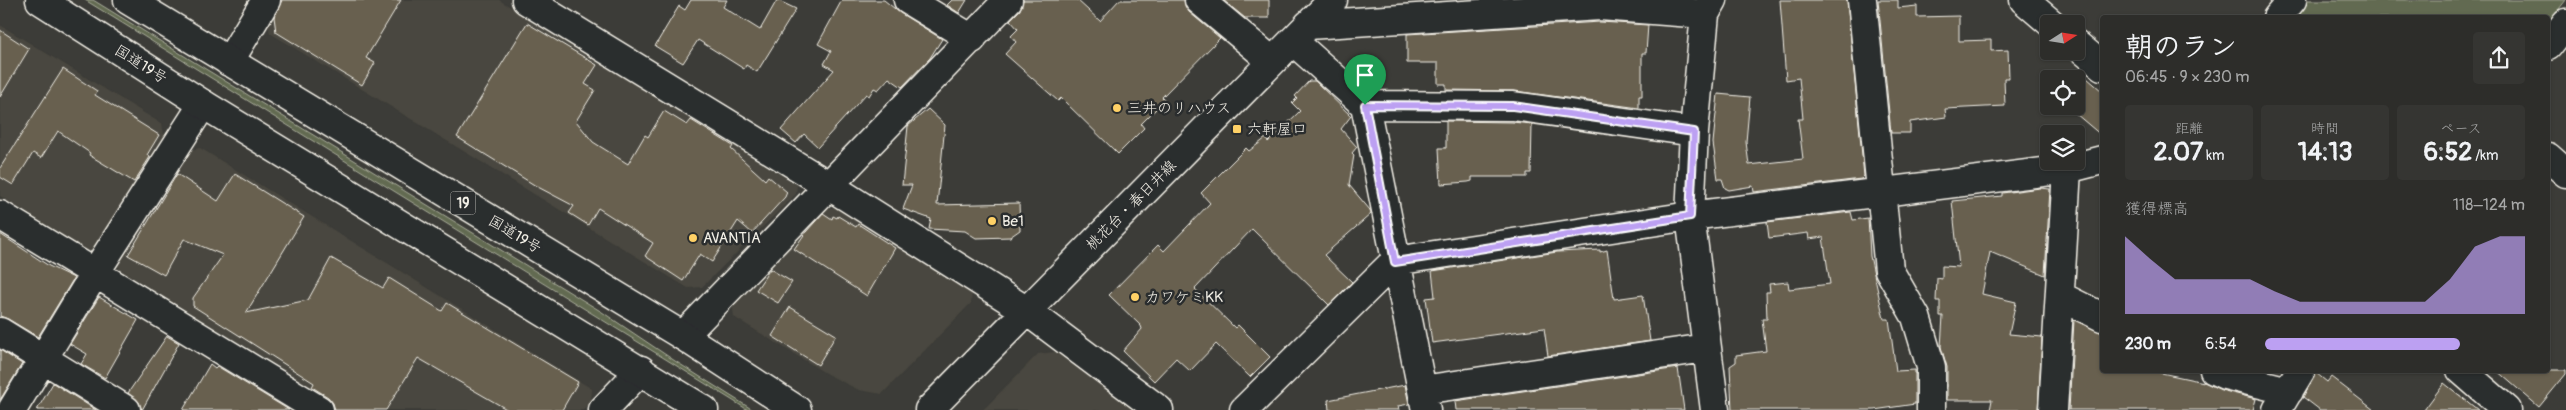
<!DOCTYPE html>
<html lang="ja">
<meta charset="utf-8">
<style>
body{margin:0;font-family:Pangolin,"Klee One",sans-serif;background:#353532;color:#f1f3f6;height:100vh;display:flex;flex-direction:column;font-size:19px;white-space:nowrap}
*{box-sizing:border-box;margin:0}
p{font-size:16px;color:#a7a8a8}
.icon{flex:none;width:28px;height:28px;fill:none;stroke:currentColor;stroke-width:2;stroke-linecap:round;stroke-linejoin:round}
.map{position:relative;flex:1;overflow:hidden}
.details{position:absolute;left:2100px;top:15px;width:450px;height:358px;display:flex;flex-direction:column;background:#2d2d2a;border-radius:5px;box-shadow:0 1px 4px #0004,0 0 0 1px #484947}
.details>*{flex:none}
.needle{width:32px;rotate:78deg}
.controls{position:absolute;left:2040px;top:15px;display:grid;gap:10px}
.controls a{display:grid;place-items:center;width:45px;height:45px;border-radius:5px;background:#2d2d2a;box-shadow:0 1px 4px #0004,0 0 0 1px #484947;font-size:25px}
.pin{position:absolute;display:grid;place-items:center;width:42px;height:42px;color:#fff;margin:-51px -21px;border-radius:50% 50% 50% 0;rotate:-45deg;box-shadow:0 0 5px #0007}
.pin .icon{rotate:45deg}
.round{display:grid;place-items:center;flex:none;width:52px;height:52px;border-radius:5px;background:#353532}
.overview{display:flex;align-items:center;justify-content:space-between;height:85px;padding:0 25px}
h1{font-size:28px;font-weight:700;line-height:38px}
.figures{display:grid;grid-template-columns:repeat(3,1fr);gap:8px;height:85px;padding:5px 25px}
.figures div{display:grid;align-content:center;border-radius:5px;background:#353532;text-align:center}
.figures b{font-size:25px;font-weight:700}
.figures small{font-size:14px;font-weight:400}
.figures p{font-size:14px}
.chart{height:140px;padding:10px 25px}
.chart p{display:flex;justify-content:space-between}
.chart svg{width:100%;height:90px;margin-top:5px;fill:#bca0f2;opacity:.7}
ul{padding:0 25px;list-style:none;font-size:16px}
li{display:grid;grid-template-columns:80px 60px 1fr;align-items:center;height:38px}
li i{height:12px;border-radius:6px;background:#bca0f2}
.map>svg:first-child{display:block}
</style>
<div class="map">
<svg width="2566" height="410" viewBox="0 0 2566 410">
<rect width="100%" height="100%" fill="#3c3c38"/>
<filter id="ink" filterUnits="userSpaceOnUse"><feTurbulence type="fractalNoise" baseFrequency=".02" numOctaves="2"/><feDisplacementMap in="SourceGraphic" scale="10" xChannelSelector="R" yChannelSelector="G"/><feConvolveMatrix kernelMatrix="1 2 1 2 8 2 1 2 1" color-interpolation-filters="sRGB"/></filter>
<g filter="url(#ink)">
<!-- built -->
<path fill="#49473f" d="M275 0H499L797 185 796 194 702 287 688 288 270 33 266 15Z
M0 25 162 124 165 139 98 249 88 251 0 196Z
M200 148 592 389 591 402 583 410H349L119 269 117 260 182 152Z
M823 208H836L972 293 971 303 882 394 859 390 827 374 734 317 732 301Z
M1055 352 1134 410H983L1038 354Z"/>
<!-- green -->
<path fill="#626b51" stroke="#abae9c" d="M85 0H93L602 312 675 361 753 410H748Z
M2308 0H2566L2548 23V18H2293Z"/>
<!-- building -->
<path fill="#676050" stroke="#f4f1e8" d="M282 0H401L366 58 375 63 362 85 276 32 274 17Z
M691 0H727L723 7 760 30 777 0 796 9 757 72 746 65 744 69 698 40 683 63 655 46 679 6 685 10Z
M842 0H884L900 13 942 39 930 58 902 87 889 78 878 90 874 88 869 96 866 94 818 147 804 134 796 143 781 130 834 70 824 64 831 51 818 44Z
M952 0H967L959 13 947 5Z
M1023 0H1077L1100 21 1119 0H1184L1189 12 1220 38 1162 97 1165 100 1141 124 1144 128 1118 154 1061 98 1058 101 1005 54 1016 42 1011 36 1018 29 1010 20 1020 10Z
M1223 0H1269V18H1245Z
M1780 0H1847L1864 176 1861 179 1754 192 1753 186 1729 190 1725 188 1722 179H1718L1713 143 1718 94 1750 97 1746 142 1749 165 1803 159 1798 119H1803L1799 78 1786 80Z
M1878 0H1898V8L1917 6V17L1959 16V41L1991 40V51L2008 50 2009 78H2004L2005 106 1945 109 1946 117 1910 122V133H1891Z
M1600 22 1648 25 1646 53H1642V96H1639V108L1515 91 1446 90V84H1438V63H1407V34Z
M527 23 597 65 585 84 595 90 576 121 593 142 628 164 645 135 648 137 664 111 687 125 691 120 733 146 731 149 765 180 768 176 787 192 785 197 752 233 738 221 712 262 700 254 683 281 645 256 653 243 598 208 588 225 569 213 574 206 536 186 457 137Z
M0 30 29 49 0 97Z
M63 69 97 91 95 95 159 135 147 155 150 157 134 182 89 155 90 153 58 131 41 158 33 153 13 185 0 177V168Z
M2087 78 2102 91V136L2076 114V92Z
M1309 81H1315L1351 116 1341 129 1357 147 1352 153 1354 155 1349 185 1370 210 1371 214 1324 255 1352 282 1329 305 1252 229 1195 289 1235 328 1238 325 1270 357 1250 377 1216 344 1190 371 1176 358 1154 381 1123 351 1142 329 1141 326 1109 295 1158 245 1164 251 1210 203 1201 193 1246 148 1249 151 1266 138 1268 142 1300 111 1292 103 1297 98 1295 96Z
M928 109 945 125 937 205 1019 203 1020 230 1010 237 976 238 965 231 929 229 931 219 903 209 912 185H902L908 126Z
M1446 121 1512 122 1532 124 1531 173H1527V177H1472V181L1468 182 1441 184 1439 148H1446Z
M177 174 218 201 235 174 304 217 246 313 308 300 331 258 383 288 389 278 442 311 447 303 578 382 562 410H508L418 358 386 410H335L333 403 328 397 312 387 314 383 193 306V298L223 255 184 239 164 275 128 255Z
M2040 188 2050 189 2045 275 1990 252 1982 294 2016 302 2009 334 2042 337 2038 410H1990L1992 400H1947V367L1941 347 1943 316H1940V301H1936L1937 278 1942 279V266L1959 267 1952 201 2002 196V193Z
M1851 212 1853 220 1868 218 1870 256 1884 319H1889L1896 371 1915 370V404L1874 410H1732L1730 366 1736 362V355L1766 351 1762 319H1767L1766 292H1770L1769 284 1788 282 1789 289 1830 284 1823 237 1809 239 1808 233 1769 238 1767 222Z
M823 213 832 219 833 216 837 218 838 216 856 227 858 224 895 248 867 296 794 249 806 232Z
M0 234 49 266 74 278 38 337 8 319 0 316Z
M1600 250V252L1607 250 1614 299 1643 295 1650 341 1548 356 1544 328 1432 343 1426 298 1435 297 1432 271 1557 252Z
M770 269 792 282 778 303 756 290Z
M99 297 138 320 105 378 81 364 87 354 70 344Z
M790 307 836 335 818 365 772 336Z
M2074 320 2102 333V370H2147L2204 382 2221 390 2256 399 2253 410H2069Z
M167 336 179 343 142 410 139 402 128 393Z
M0 350 22 364 0 400Z
M210 364 215 368 217 366 289 410H183Z
M1678 368 1684 410H1456L1455 401Z
M2496 370H2566V374L2539 407Z
M2316 373 2327 382 2331 377 2374 410H2320L2303 397Z
M53 383 96 410H37Z
M2444 383 2478 410H2424Z
M1405 385 1409 404 1398 406 1399 410H1329L1328 400Z"/>
<g fill="none" stroke-linecap="round" stroke-linejoin="round">
<defs>
<path id="minor" d="M526 0 828 185 1027 311 1159 410
M908 0 972 39
M1199 0 1272 61
M1713 0 1705 14 1694 132 1690 216 1715 410
M1862 0 1889 270 1916 317 1931 367V410
M2024 0 2052 24
M2277 18 2292 0
M1308 25 1600 6 1705 14
M1293 41 1365 105 1426 410
M2076 44 2102 66
M2548 46 2566 23
M229 62 266 0
M1365 105 1513 106 1694 132
M2548 157 2566 173
M0 215 319 410
M2060 296 2102 317
M0 332 126 410
M683 336 1008 0
M2214 370 2225 375 2289 391
M2461 370 2507 410
M1422 390 1706 348
M12 410 95 273 203 104
M603 410 641 370
M929 410 1333 0
M1244 410 1395 261 1690 216 2067 169 2102 160
M2053 410 2067 169
M2277 410 2301 370"/>
<path id="highway" d="M40 0 203 104 704 410
M128 0 683 336 797 410"/>
</defs>
<!-- minor casing -->
<use href="#minor" stroke="#f4f1e8" stroke-width="31"/>
<!-- highway casing -->
<use href="#highway" stroke="#f4f1e8" stroke-width="31"/>
<!-- minor -->
<use href="#minor" stroke="#2a2d2e" stroke-width="28"/>
<!-- highway -->
<use href="#highway" stroke="#2a2d2e" stroke-width="28"/>
</g>
</g>
<g fill="none" stroke-linecap="round" stroke-linejoin="round" filter="url(#ink)">
<defs>
<path id="route" d="M1365 105 1513 106 1694 132 1690 216 1395 262Z"/>
</defs>
<!-- route casing -->
<use href="#route" stroke="#fff" stroke-width="10"/>
<!-- route -->
<use href="#route" stroke="#bca0f2" stroke-width="6"/>
</g>
<!-- markers -->
<g fill="#ffd166" stroke="#2a2d2e" stroke-width="2">
<circle cx="1117" cy="108" r="5"/>
<rect x="1232" y="124" width="10" height="10" rx="2.5"/>
<circle cx="992" cy="221" r="5"/>
<circle cx="693" cy="238" r="5"/>
<circle cx="1135" cy="297" r="5"/>
</g>
<g text-anchor="middle" stroke-width="5" stroke-linejoin="round" paint-order="stroke">
<!-- shield labels -->
<rect fill="#2a2d2e" stroke="#b7b6b0" stroke-width="1" x="450.5" y="191.5" width="25" height="23" rx="4"/>
<g font-size="14" font-weight="bold" fill="#f4f1e8">
<text x="463" y="208">19</text>
</g>
<!-- street labels -->
<g font-size="15" fill="#f4f1e8" stroke="#2a2d2e">
<text transform="translate(141 64) rotate(32)" y="5">国道19号</text>
<text transform="translate(1131 205) rotate(-45)" y="5">桃花台・春日井線</text>
<text transform="translate(515 234) rotate(31)" y="5">国道19号</text>
</g>
<!-- poi labels -->
<g font-size="15" fill="#f4f1e8" stroke="#2a2d2e" text-anchor="start">
<text x="1127" y="113">三井のリハウス</text>
<text x="1247" y="134">六軒屋口</text>
<text x="1002" y="226">Be1</text>
<text x="703" y="243">AVANTIA</text>
<text x="1145" y="302">カワケミKK</text>
</g>
</g>
</svg>
<div class="controls">
<a><svg class="needle" viewBox="-14 -14 28 28"><path d="M0-13l5 13h-10z" fill="#e53935"/><path d="M0 13l5-13h-10z" fill="#a7a8a8"/></svg></a>
<a><svg class="icon" aria-label="locate" viewBox="0 0 24 24"><circle cx="12" cy="12" r="6"/><path d="M12 2v4M12 18v4M2 12h4M18 12h4"/></svg></a>
<a><svg class="icon" aria-label="layers" viewBox="0 0 24 24"><path d="M12 4l9 5-9 5-9-5zM3 14l9 5 9-5"/></svg></a>
</div>
<div class="pin" style="left:1365px;top:105px;background:#1e9e55"><svg class="icon" aria-label="arrive" viewBox="0 0 24 24"><path d="M6 21V4h12l-3 4 3 4H6"/></svg></div>
<section class="details">
<div class="overview"><div><h1>朝のラン</h1><p>06:45 · 9 × 230 m</p></div><a class="round"><svg class="icon" aria-label="share" viewBox="0 0 24 24"><path d="M12 15V3M7 8l5-5 5 5M5 13v7h14v-7"/></svg></a></div>
<div class="figures">
<div><p>距離</p><b>2.07<small> km</small></b></div>
<div><p>時間</p><b>14:13</b></div>
<div><p>ペース</p><b>6:52<small> /km</small></b></div>
</div>
<div class="chart"><p><span>獲得標高</span>118–124 m</p>
<svg viewBox="0 0 160 44" preserveAspectRatio="none"><path d="M0 44V6L10 17L20 27L30 27L40 27L50 27L60 33L70 38L80 38L90 38L100 38L110 38L120 38L130 27L140 11L150 6L160 6V44z"/></svg>
</div>
<ul>
<li><b>230 m</b>6:54<i style="width:75%"></i></li>
</ul>
</section>
</div>
